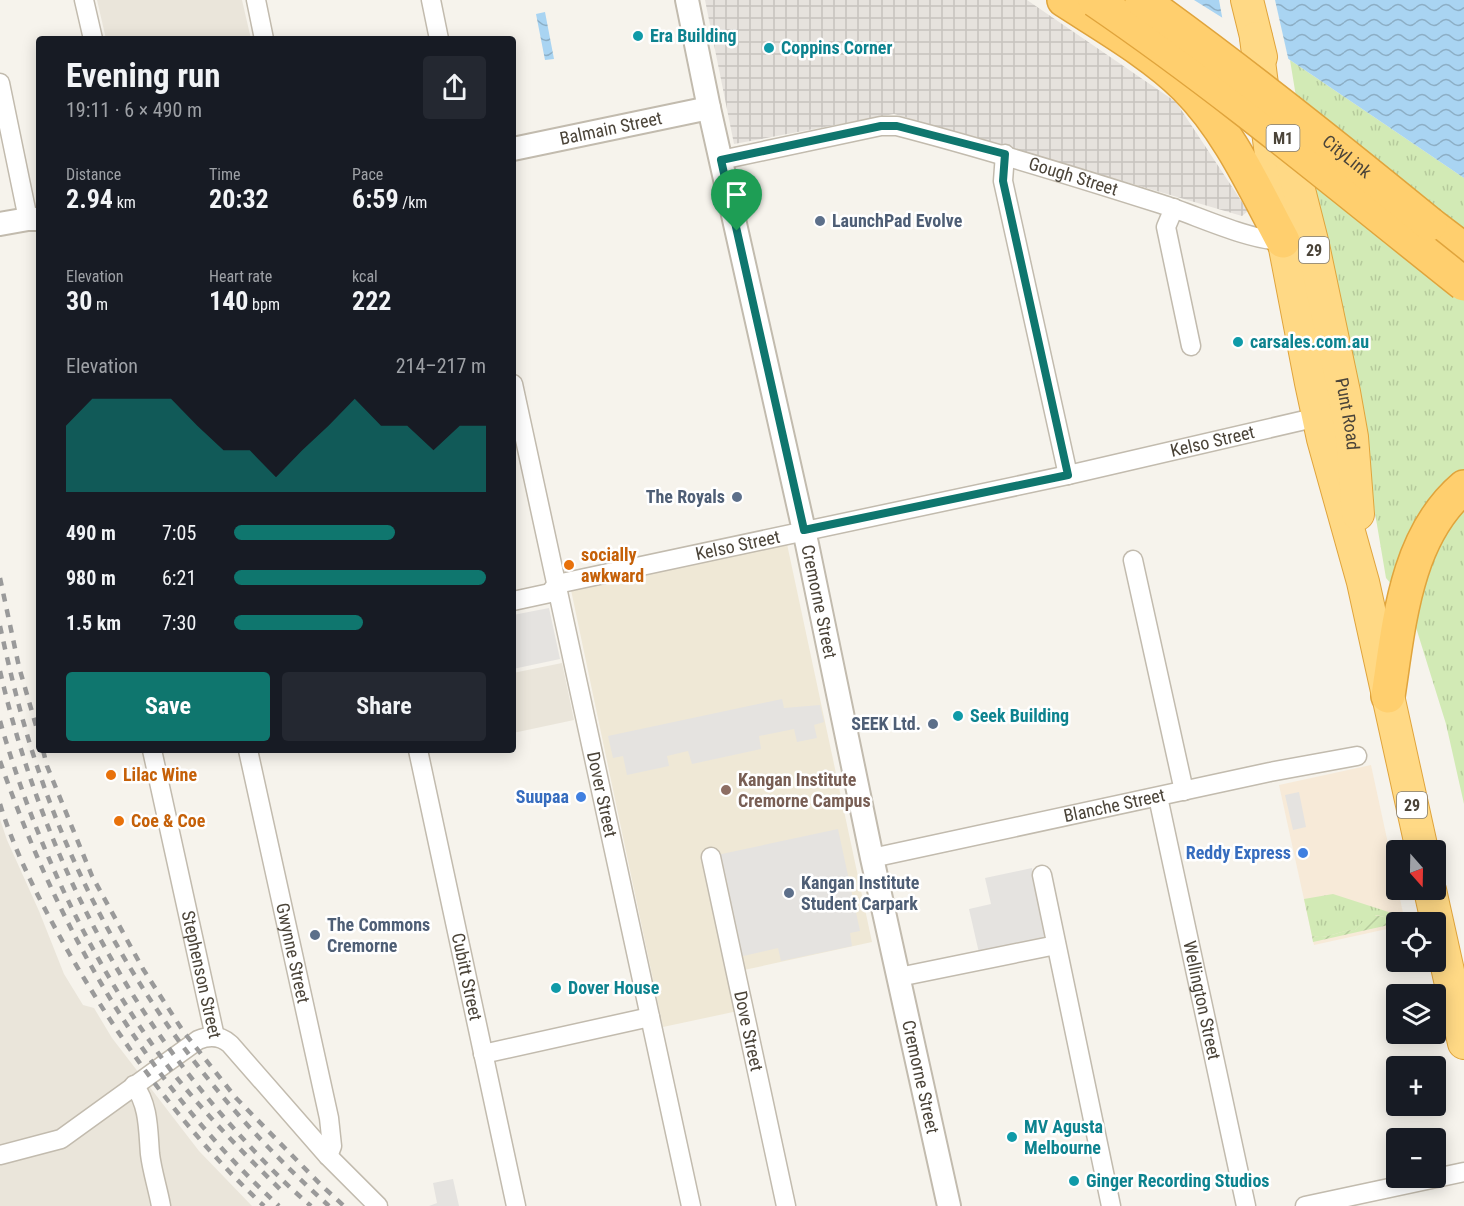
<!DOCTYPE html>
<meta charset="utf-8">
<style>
body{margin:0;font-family:"Roboto Condensed",sans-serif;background:#242831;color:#f1f3f6;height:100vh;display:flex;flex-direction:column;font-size:22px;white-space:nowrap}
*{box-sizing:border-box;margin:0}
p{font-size:20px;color:#9ea1a6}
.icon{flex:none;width:33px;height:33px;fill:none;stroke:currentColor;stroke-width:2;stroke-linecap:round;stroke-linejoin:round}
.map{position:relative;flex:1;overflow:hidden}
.panel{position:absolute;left:36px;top:36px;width:480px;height:717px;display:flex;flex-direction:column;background:#171b24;border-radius:6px;box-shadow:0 3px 15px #0003}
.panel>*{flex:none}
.needle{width:39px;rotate:160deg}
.controls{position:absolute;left:1386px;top:840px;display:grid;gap:12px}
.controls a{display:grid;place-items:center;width:60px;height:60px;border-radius:6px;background:#171b24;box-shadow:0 3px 15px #0003;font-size:30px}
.pin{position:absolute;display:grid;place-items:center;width:51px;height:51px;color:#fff;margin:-62px -26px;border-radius:50% 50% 50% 0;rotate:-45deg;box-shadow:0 0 6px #0007}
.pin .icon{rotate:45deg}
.round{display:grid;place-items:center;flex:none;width:63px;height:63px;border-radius:6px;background:#242831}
.overview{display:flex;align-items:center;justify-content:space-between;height:102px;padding:0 30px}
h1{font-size:33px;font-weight:700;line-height:45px}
.metrics{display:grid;grid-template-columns:repeat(3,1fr);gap:9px;height:102px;padding:6px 30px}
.metrics div{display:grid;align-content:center}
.metrics b{font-size:26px;font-weight:700}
.metrics small{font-size:16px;font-weight:400}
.metrics p{font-size:16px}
.chart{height:168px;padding:12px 30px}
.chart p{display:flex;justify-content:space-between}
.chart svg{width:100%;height:108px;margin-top:6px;fill:#0f766e;opacity:.7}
.button{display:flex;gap:12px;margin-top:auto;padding:12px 30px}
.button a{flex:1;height:69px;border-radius:6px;background:#0f766e;color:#fff;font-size:24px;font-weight:700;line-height:69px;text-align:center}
.button a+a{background:#242831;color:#f1f3f6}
ul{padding:0 30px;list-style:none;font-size:20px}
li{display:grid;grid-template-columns:96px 72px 1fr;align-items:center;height:45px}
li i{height:15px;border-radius:8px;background:#0f766e}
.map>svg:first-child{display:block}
</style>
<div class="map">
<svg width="1464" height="1206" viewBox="0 0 1464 1206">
<defs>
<pattern id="industrial-grid" width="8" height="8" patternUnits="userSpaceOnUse" patternTransform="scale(1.5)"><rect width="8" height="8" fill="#e6e2dd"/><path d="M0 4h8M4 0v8" fill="none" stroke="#c7c3be"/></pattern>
<pattern id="grass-tufts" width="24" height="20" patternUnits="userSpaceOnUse" patternTransform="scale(1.5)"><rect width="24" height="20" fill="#d2eab5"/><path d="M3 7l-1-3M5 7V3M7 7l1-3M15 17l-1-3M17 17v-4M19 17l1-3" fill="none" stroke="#b6ca9c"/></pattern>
<pattern id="garden-furrows" width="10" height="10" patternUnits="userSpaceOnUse" patternTransform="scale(1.5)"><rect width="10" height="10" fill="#d2eab5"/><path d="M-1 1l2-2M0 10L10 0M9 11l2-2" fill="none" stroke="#b6ca9c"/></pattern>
<pattern id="water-waves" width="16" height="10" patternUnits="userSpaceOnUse" patternTransform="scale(1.5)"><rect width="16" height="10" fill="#a9d4f2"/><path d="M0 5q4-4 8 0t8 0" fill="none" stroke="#8caec5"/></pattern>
</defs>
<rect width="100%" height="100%" fill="#f6f3ec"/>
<!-- residential -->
<path fill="#eae5da" d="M97 0H242L251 39H106Z
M562 663 574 720 513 733V673Z
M0 819 7 840 39 911 64 974 83 1005 94 1008 112 1038 199 1151 252 1206H0Z"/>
<!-- commercial -->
<path fill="#f7ead8" d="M1371 765 1405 922H1396V927L1314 945 1279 785Z"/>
<!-- industrial -->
<path fill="url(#industrial-grid)" d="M705 0H1027L1176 102 1248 211 1242 216 894 114 734 144Z"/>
<!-- education -->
<path fill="#efe8d6" d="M787 544 872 942 744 970 752 1008 663 1027 571 590Z"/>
<!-- grass -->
<path fill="url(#grass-tufts)" d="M1290 60 1464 178V804L1446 724 1409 605 1386 578 1354 389 1311 188Z
M1333 894 1401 916 1402 921 1376 915 1362 923 1355 930C1338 930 1329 940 1312 936L1304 899Z"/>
<!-- garden -->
<path fill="url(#garden-furrows)" d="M1373 915 1397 919 1402 922 1313 942 1312 936C1329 940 1338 930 1355 930L1366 918Z"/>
<!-- parking -->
<path fill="#e5e3e0" d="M549 608 560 659 513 669V615Z
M782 699 784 708 820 705 824 722 814 725 817 738 797 742 794 729 759 736 761 749 692 764 688 751 667 756 669 766 627 775 623 756 613 758 608 736Z
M1299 792 1306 827 1293 830 1285 795Z
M838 829 860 931 850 933 852 946 781 961 778 948 739 957 717 855Z
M1032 868 1047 939 979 953 969 909 991 904 985 878Z
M453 1179 459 1206H429L437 1203 433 1183Z"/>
<!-- water -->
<path fill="url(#water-waves)" d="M1194 0H1464V178L1290 60Z
M545 12 554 59 545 60 536 14Z"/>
<!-- pier -->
<path fill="#f6f3ec" d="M1219 0H1275L1289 62 1223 22Z"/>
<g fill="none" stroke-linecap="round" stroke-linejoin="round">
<defs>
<g id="minor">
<path d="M84 0 93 39"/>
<path d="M256 0 264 39"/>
<path d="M431 0 439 39"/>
<path d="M0 83 28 219"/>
<path d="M1005 154 1003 181 1068 475"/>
<path id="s1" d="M721 160 881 126H897C986 149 1073 176 1161 204 1196 215 1247 240 1283 241"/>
<path d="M1174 208 1166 227 1191 346"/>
<path id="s2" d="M513 384 691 1206"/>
<path d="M1133 560 1184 791"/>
<path id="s3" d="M513 601 550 593 557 584 1068 475 1318 417"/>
<path id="s4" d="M152 750 215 1037"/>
<path id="s5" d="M248 750 329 1118 332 1146 328 1156"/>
<path id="s6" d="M418 750 516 1206"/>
<path id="s7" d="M1158 797 1246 1206"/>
<path id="s8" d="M711 857 786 1206"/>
<path id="s9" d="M872 858 1270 772 1357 756"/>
<path d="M1042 875 1111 1206"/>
<path d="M899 977 1056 945"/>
<path d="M483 1054 650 1017"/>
<path d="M134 1085C149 1105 148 1130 150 1154 152 1171 158 1189 161 1206"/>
<path d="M0 1155 61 1139 198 1040C210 1035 221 1036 230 1044L328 1156 378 1206"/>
<path d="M1305 1206 1464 1172"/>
</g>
<g id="tertiary">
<path id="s10" d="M687 0 709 108 807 544 872 858 949 1206"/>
<path id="s11" d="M513 149 709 108"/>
<path d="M0 224 28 219H39"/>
</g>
<g id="trunk">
<path d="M1247 0 1261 57"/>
<path d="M1256 38 1279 217 1311 383 1323 439 1363 582 1422 850"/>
<path id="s12" d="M1284 131 1313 245 1344 392 1352 437 1358 514"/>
<path d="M1430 890 1464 1043"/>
</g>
<path id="motorway" d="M1064 0C1104 26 1153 54 1186 87 1229 130 1255 189 1283 241
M1430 224 1464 250
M1388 696C1399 625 1405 537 1464 487"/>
</defs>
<!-- minor casing -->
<use href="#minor" stroke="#c2bbae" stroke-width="21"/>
<!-- tertiary casing -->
<use href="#tertiary" stroke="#c2bbae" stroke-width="26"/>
<!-- trunk casing -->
<use href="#trunk" stroke="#e0a43c" stroke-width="34"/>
<!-- motorway casing -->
<use href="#motorway" stroke="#e0a43c" stroke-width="36"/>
<!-- minor -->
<use href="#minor" stroke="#fff" stroke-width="18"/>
<!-- tertiary -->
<use href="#tertiary" stroke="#fff" stroke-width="22"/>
<!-- trunk -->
<use href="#trunk" stroke="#ffd985" stroke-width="32"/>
<!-- motorway -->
<use href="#motorway" stroke="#ffcf6e" stroke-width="33"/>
<!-- rail -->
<path stroke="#9a9a9a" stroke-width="4.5" stroke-dasharray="8 8" stroke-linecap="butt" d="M0 578 19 667 39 736
M0 626C10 672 21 718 36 763 93 936 193 1084 329 1206
M0 671C38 836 111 987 222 1115 250 1147 279 1179 311 1206
M0 721C36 847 94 969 173 1073 207 1116 245 1155 284 1193
M43 750 47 766 92 876 143 969 183 1031 236 1098 321 1185 344 1206
M0 761C59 931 146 1083 279 1206
M0 804C16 856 42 905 69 953 123 1046 186 1133 264 1206"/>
<defs>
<g id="motorway-bridge">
<path d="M1095 0C1224 88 1342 187 1464 284"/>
<path id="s13" d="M1142 0C1241 71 1336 147 1430 224"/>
</g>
</defs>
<!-- motorway-bridge casing -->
<use href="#motorway-bridge" stroke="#e0a43c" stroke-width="36" stroke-linecap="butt"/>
<!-- motorway-bridge -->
<use href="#motorway-bridge" stroke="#ffcf6e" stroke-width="33"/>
</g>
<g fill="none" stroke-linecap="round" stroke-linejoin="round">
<defs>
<path id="route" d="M881 126H897L1005 154 1003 181 1068 475 804 530 721 160Z"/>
</defs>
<!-- route casing -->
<use href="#route" stroke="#fff" stroke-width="12"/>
<!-- route -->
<use href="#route" stroke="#0f766e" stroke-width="8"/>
</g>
<!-- markers -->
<g fill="#0f9aa8" stroke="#fff" stroke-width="2">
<circle cx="638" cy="36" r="6"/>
<circle cx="769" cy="48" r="6"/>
<circle cx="1238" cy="342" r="6"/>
<circle cx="958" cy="716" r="6"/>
<circle cx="556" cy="988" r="6"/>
<circle cx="1012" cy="1137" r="6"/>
<circle cx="1074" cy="1181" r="6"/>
</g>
<g fill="#5c6f8a" stroke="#fff" stroke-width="2">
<circle cx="820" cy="221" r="6"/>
<circle cx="737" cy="497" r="6"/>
<circle cx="933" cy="724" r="6"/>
<circle cx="789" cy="893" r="6"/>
<circle cx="315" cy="935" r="6"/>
</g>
<g fill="#e8710a" stroke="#fff" stroke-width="2">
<circle cx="569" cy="565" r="6"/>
<circle cx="111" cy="775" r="6"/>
<circle cx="119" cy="821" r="6"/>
</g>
<circle fill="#8d6e63" stroke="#fff" stroke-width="2" cx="726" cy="790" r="6"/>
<g fill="#3f7fe0" stroke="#fff" stroke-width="2">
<circle cx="581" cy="797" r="6"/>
<circle cx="1303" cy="853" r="6"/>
</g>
<g text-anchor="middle" stroke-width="5" stroke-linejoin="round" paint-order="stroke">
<!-- shield labels -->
<g fill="#fff" stroke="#817c74" stroke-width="1.5">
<rect x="1266.5" y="125" width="33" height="26" rx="4.5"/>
<rect x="1299" y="237" width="30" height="26" rx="4.5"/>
<rect x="1397" y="792" width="30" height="26" rx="4.5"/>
</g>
<g font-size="16" font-weight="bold" fill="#4b4439">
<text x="1283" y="144">M1</text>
<text x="1314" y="256">29</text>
<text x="1412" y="811">29</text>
</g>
<!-- culture labels -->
<g font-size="18" font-weight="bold" fill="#0d838f" stroke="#fff" text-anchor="start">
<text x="650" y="42">Era Building</text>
<text x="781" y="54">Coppins Corner</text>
<text x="1250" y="348">carsales.com.au</text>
<text x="970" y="722">Seek Building</text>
<text x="568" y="994">Dover House</text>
<text x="1024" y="1133">MV Agusta<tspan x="1024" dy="21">Melbourne</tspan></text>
<text x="1086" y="1187">Ginger Recording Studios</text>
</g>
<!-- street labels -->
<g font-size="18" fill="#4b4439" stroke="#fff">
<text dy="6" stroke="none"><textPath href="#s11" startOffset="100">Balmain Street</textPath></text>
<text dy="6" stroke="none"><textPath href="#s13" startOffset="258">CityLink</textPath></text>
<text dy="6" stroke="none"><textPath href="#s1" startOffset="363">Gough Street</textPath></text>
<text dy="6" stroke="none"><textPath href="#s12" startOffset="290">Punt Road</textPath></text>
<text dy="6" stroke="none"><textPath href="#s3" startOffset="720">Kelso Street</textPath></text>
<text dy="6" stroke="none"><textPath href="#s3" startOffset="234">Kelso Street</textPath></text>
<text dy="6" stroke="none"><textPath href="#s10" startOffset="616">Cremorne Street</textPath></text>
<text dy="6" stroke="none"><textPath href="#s2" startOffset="420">Dover Street</textPath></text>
<text dy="6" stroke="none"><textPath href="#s9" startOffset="248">Blanche Street</textPath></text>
<text dy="6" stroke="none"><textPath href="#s5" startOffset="208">Gwynne Street</textPath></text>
<text dy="6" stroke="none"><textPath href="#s4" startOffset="230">Stephenson Street</textPath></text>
<text dy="6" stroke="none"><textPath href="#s6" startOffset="232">Cubitt Street</textPath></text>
<text dy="6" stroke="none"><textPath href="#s7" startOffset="208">Wellington Street</textPath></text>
<text dy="6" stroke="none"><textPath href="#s8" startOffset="178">Dove Street</textPath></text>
<text dy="6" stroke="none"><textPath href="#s10" startOffset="1102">Cremorne Street</textPath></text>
</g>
<!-- service labels -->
<g font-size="18" font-weight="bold" fill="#4e5e75" stroke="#fff" text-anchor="start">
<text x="832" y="227">LaunchPad Evolve</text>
<text x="725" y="503" text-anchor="end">The Royals</text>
<text x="921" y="730" text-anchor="end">SEEK Ltd.</text>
<text x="801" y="889">Kangan Institute<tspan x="801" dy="21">Student Carpark</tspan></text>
<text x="327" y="931">The Commons<tspan x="327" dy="21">Cremorne</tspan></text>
</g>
<!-- food labels -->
<g font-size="18" font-weight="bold" fill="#c56008" stroke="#fff" text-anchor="start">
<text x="581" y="561">socially<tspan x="581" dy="21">awkward</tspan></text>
<text x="123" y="781">Lilac Wine</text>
<text x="131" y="827">Coe &amp; Coe</text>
</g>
<!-- education labels -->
<g font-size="18" font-weight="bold" fill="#785e54" stroke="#fff" text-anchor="start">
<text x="738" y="786">Kangan Institute<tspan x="738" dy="21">Cremorne Campus</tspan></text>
</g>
<!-- shop labels -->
<g font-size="18" font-weight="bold" fill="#366cbe" stroke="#fff" text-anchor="end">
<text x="569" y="803">Suupaa</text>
<text x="1291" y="859">Reddy Express</text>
</g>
</g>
</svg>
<div class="controls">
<a><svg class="needle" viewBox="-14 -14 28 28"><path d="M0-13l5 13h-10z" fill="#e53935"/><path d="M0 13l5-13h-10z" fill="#9ea1a6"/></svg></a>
<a><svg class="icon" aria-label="locate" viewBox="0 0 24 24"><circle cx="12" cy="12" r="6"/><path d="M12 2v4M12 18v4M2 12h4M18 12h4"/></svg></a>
<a><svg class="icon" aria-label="layers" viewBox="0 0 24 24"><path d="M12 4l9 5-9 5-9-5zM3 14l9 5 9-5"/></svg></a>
<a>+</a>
<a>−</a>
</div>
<div class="pin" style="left:737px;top:231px;background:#1e9e55"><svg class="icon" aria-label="arrive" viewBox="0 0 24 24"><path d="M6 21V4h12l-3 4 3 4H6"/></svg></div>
<section class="panel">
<div class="overview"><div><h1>Evening run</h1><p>19:11 · 6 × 490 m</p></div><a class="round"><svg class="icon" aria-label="share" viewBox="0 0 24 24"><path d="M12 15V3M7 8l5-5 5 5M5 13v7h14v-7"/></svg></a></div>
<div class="metrics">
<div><p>Distance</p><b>2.94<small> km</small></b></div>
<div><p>Time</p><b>20:32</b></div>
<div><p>Pace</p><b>6:59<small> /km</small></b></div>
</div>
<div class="metrics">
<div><p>Elevation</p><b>30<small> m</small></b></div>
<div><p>Heart rate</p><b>140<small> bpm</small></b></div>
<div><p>kcal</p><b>222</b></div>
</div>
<div class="chart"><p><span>Elevation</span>214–217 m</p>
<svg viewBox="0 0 160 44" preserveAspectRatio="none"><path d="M0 44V17L10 6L20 6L30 6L40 6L50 17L60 27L70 27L80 38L90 27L100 17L110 6L120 17L130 17L140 27L150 17L160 17V44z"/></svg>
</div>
<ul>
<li><b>490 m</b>7:05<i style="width:64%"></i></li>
<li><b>980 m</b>6:21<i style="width:100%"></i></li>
<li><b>1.5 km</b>7:30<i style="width:51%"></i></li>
</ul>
<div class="button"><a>Save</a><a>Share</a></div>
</section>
</div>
